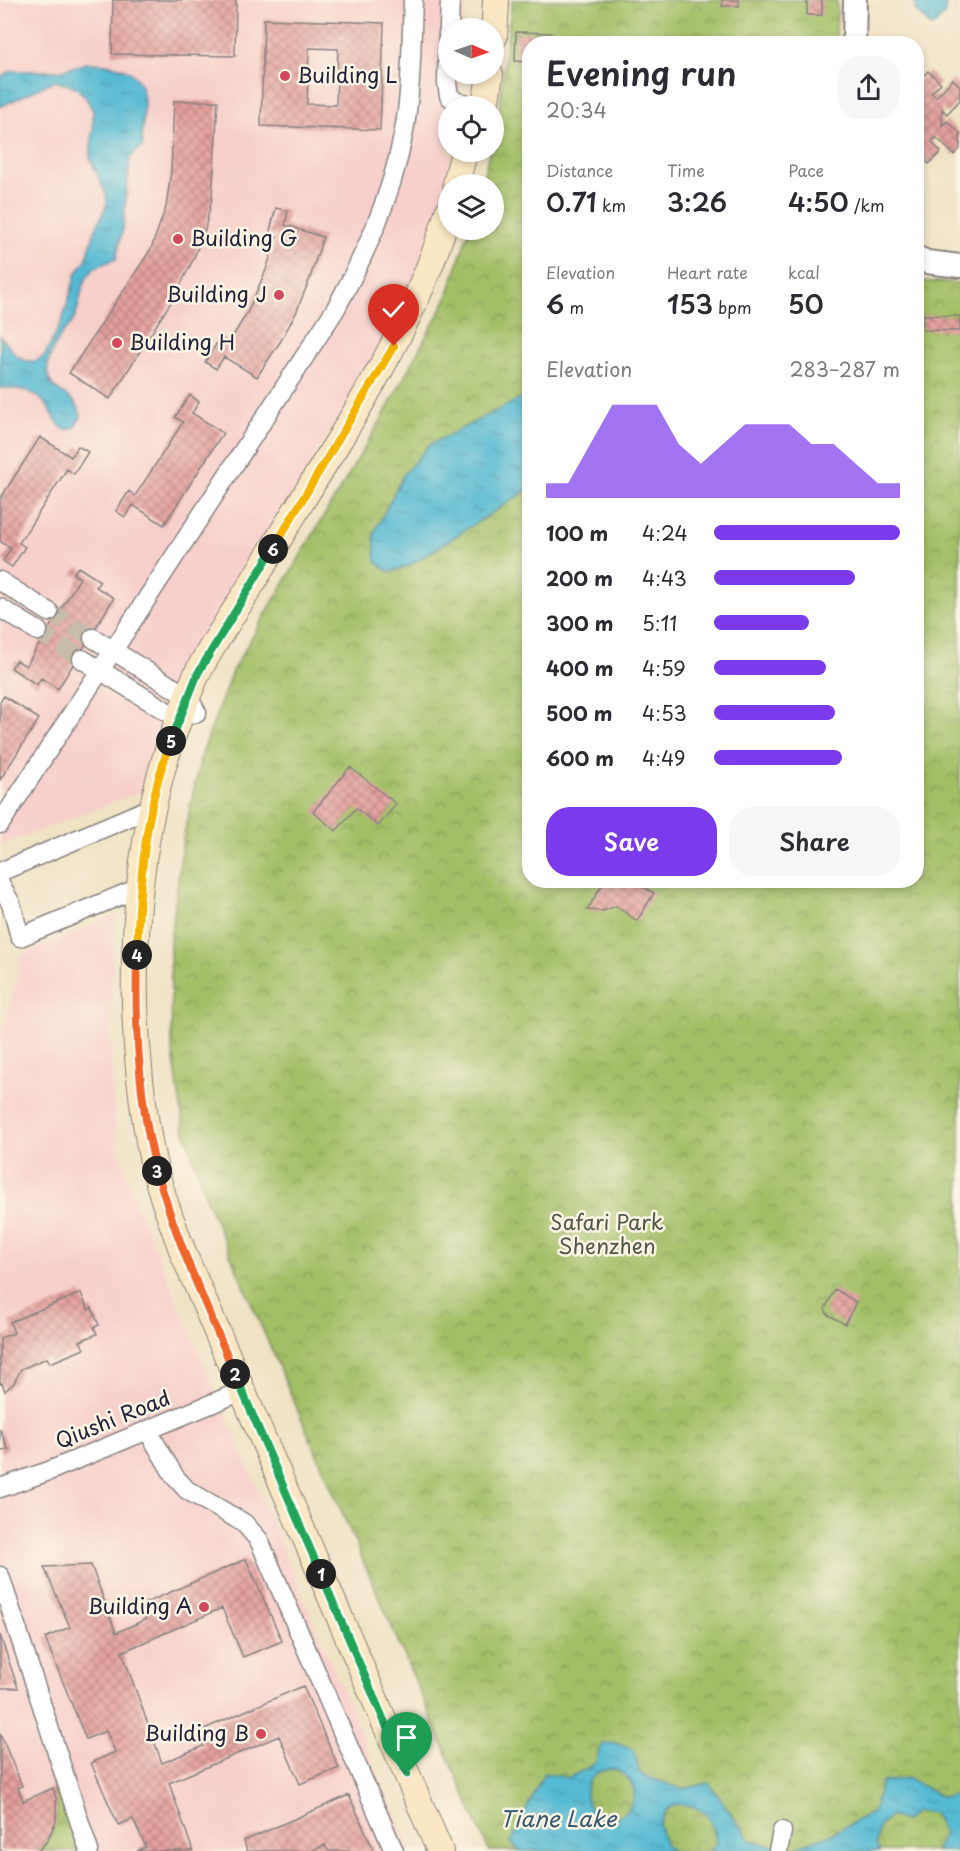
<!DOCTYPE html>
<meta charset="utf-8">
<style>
body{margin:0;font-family:"Playpen Sans",sans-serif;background:#f7f7f7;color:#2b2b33;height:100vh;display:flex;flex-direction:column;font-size:22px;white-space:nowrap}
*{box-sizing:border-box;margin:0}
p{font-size:20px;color:#7c7c81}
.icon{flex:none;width:33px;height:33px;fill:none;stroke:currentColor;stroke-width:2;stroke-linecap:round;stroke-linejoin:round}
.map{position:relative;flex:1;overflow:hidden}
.drawer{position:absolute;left:522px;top:36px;width:402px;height:852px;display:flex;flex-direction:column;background:#fff;border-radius:24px;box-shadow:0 3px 9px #0003}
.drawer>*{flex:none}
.needle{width:39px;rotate:92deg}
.tools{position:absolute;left:438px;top:18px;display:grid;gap:12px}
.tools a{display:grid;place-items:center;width:66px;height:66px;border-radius:50%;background:#fff;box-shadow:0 3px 9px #0003;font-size:30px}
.pin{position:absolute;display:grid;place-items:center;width:51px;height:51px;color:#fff;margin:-62px -26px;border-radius:50% 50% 50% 0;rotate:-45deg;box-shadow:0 0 6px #0007}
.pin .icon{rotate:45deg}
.km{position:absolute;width:30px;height:30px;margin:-15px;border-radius:50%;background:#222;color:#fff;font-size:16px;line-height:30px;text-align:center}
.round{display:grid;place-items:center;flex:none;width:63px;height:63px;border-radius:24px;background:#f7f7f7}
.overview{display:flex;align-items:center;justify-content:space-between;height:102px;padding:0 24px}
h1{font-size:33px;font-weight:600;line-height:45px}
.figures{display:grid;grid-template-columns:repeat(3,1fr);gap:9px;height:102px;padding:6px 24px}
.figures div{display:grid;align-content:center}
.figures b{font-size:26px;font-weight:600}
.figures small{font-size:16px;font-weight:400}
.figures p{font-size:16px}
.chart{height:168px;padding:12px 24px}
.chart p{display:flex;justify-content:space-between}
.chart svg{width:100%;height:108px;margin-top:6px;fill:#7c3aed;opacity:.7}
.primary-button{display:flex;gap:12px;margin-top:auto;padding:12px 24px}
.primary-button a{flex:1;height:69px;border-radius:24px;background:#7c3aed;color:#fff;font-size:24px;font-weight:600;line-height:69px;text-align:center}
.primary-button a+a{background:#f7f7f7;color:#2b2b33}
ul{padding:0 24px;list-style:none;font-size:20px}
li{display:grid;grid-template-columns:96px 72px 1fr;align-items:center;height:45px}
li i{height:15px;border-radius:8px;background:#7c3aed}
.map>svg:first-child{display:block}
</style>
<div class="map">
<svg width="960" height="1851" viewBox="0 0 960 1851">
<defs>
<pattern id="grass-tufts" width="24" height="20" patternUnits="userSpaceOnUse" patternTransform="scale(1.5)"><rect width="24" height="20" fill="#a3bf66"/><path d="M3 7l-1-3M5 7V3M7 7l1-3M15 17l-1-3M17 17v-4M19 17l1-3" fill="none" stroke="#849b55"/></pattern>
<pattern id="park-crowns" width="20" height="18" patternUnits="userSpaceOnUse" patternTransform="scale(1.5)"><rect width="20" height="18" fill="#a3bf66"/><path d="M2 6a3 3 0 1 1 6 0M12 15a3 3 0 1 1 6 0" fill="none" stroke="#849b55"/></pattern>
<pattern id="water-ripples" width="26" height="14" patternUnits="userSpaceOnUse" patternTransform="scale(1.5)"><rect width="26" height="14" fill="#54bad3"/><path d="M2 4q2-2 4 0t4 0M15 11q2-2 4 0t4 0" fill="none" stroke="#4597ac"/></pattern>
<pattern id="building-cross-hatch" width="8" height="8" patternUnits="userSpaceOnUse" patternTransform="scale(1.5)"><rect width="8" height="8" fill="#e4a09d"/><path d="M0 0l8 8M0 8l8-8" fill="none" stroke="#b88281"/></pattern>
</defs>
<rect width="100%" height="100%" fill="#fcf5e5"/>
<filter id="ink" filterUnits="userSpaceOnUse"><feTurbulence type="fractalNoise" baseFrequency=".0167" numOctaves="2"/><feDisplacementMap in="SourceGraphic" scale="12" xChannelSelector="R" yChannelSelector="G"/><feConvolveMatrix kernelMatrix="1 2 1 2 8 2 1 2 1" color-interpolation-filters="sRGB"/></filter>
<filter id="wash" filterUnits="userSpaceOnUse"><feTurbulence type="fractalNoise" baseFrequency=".008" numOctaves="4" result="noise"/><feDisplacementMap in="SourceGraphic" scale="24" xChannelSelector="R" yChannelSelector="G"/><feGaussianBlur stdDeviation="1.35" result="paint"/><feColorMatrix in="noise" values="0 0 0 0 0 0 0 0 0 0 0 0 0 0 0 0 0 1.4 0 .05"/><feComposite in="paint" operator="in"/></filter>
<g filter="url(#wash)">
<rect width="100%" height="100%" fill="#efe3c4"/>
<!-- built -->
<path fill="#f7d0cb" d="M0 0H465L464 28H448V74H462L459 106H448V152H453L435 229 406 303 170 700 154 748 144 791 0 846Z
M115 915 111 1011 112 1085 117 1146 135 1201 411 1851H0V1033L7 1017 16 983 19 956Z"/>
<!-- grass -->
<path fill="url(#grass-tufts)" stroke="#627050" stroke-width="1.5" d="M61 1785 83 1851H38C56 1834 60 1811 53 1788Z"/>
<!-- park -->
<path fill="url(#park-crowns)" stroke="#627050" stroke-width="1.5" d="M512 0H837L836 43 530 44V880H916L917 281 960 283V1851H489L207 1201 184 1129 172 1046 170 944 183 840 200 760 232 671 381 420 446 300 469 230H494V184H482L489 152H494V132L499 108Z"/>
<!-- water -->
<path fill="url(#water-ripples)" stroke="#3b6e87" stroke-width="1.5" fill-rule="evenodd" d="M915 0H946L945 14 932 27 915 10Z
M87 63C117 63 143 68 144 103 144 118 141 132 143 146L130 158 123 228 116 259C109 262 100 264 94 269 79 281 82 305 73 321 69 327 62 332 59 339 52 349 44 367 49 379 54 395 77 393 81 417L74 428 65 430C57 424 55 419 50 411 38 390 23 388 0 388V336L17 356 26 361H36L45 355 62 321 76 274 86 260 95 231 107 203 106 195 90 158 93 127V111L86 98 76 87 54 81 0 107V77L11 71H59Z
M529 394V489L409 566 389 572 376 562 374 533 404 474 429 445Z
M615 1743 633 1749 640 1774 682 1789 709 1783 750 1840 789 1850 831 1834 873 1812 882 1782 908 1778 944 1798 960 1793V1851H936L944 1833 934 1813 916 1811 905 1821 891 1816 879 1827 876 1843 879 1851H710L716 1844C714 1823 710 1810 687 1805 681 1803 674 1805 669 1808 664 1812 661 1820 659 1825L666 1846 673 1851H519L511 1842 544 1773 569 1778 595 1764 601 1745ZM613 1769C629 1774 640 1789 631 1805 627 1812 621 1817 613 1818 580 1822 574 1770 613 1769Z"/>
<g id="blocks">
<!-- building -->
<path fill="url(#building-cross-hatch)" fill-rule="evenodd" d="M113 0H236L235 56 112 54Z
M722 0H739V6H722Z
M807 0H822V15H807Z
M264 19 384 23 380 130 261 126ZM309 48 338 49 336 105 307 104Z
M516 32 551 33V44H530V62L515 61Z
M928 71 941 83 931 93 936 97 953 79 960 86V100L947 114 942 109V126L947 121 960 133V149L954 155 936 137 932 142 941 152 929 164 916 151V83Z
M174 101H218L212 198 205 229 193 260 176 294 110 399 69 373 151 249 166 207 171 171Z
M276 208 288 211 285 225 323 237 310 278 296 313 280 342 257 377 224 357 216 369 205 362 220 338 229 343 248 311 266 270 277 236 269 234Z
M923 315 960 316V331L923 330Z
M190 395 199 402 192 413 223 433 164 525 133 505 125 517 116 511 129 491 135 496 183 422 175 417Z
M40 437 71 457 78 446 88 452 74 474 67 469 19 543 25 547 12 567 3 561 11 549 0 541V499Z
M78 567 100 581 96 587 114 598 58 689 41 678 37 685 11 668 16 660 26 666 80 578 73 574Z
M4 696 39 719 0 780V702Z
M350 767 396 804 378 826 356 808 336 831 313 812Z
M605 880H640L643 887 654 893 637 921 616 906 603 911 587 910Z
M835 1289 856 1302 845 1324 828 1315 825 1309Z
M81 1293 88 1310 92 1308 99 1325 94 1327 97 1334 80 1341 84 1349 50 1363 47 1358 21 1369 14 1383 5 1391 2 1383 0 1384V1338L14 1333 10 1322Z
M0 1429 8 1449 0 1452Z
M246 1559 282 1641 243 1657 222 1608 122 1652 162 1763 203 1746 197 1732 303 1686 339 1768 300 1784 279 1736 169 1783 193 1851H137L146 1847 133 1819 118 1825 91 1763 115 1752 106 1731 86 1739 45 1638 70 1627 44 1567 91 1565 116 1633 146 1619 141 1605Z
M0 1635 18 1688H0Z
M0 1733 22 1786 18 1788 23 1801 53 1788 56 1798V1821L47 1841 38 1851H0Z
M349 1795 374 1851H328L325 1845 311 1851H247L244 1841Z"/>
</g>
</g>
<g filter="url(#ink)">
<use href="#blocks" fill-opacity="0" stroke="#888280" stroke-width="1.5"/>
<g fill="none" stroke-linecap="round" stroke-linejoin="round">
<!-- minor-tunnel -->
<path stroke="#c6bca9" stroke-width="18" stroke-dasharray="18 9" stroke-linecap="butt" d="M49 612 93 638
M38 631 82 659"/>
<defs>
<path id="minor" d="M449 28 450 0
M448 33 447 83 449 96 457 102 471 106
M0 581 49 612
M0 608 38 631
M82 659 166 711 180 717 197 713 188 697 93 638
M0 824 335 310C365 255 391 198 403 136 412 92 411 45 413 0
M0 872 153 807
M0 883 11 904 20 937 141 887
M148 1431 175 1477 187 1490 244 1523 259 1540 394 1851
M0 1488 49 1471 242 1391
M0 1576 89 1851
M778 1851 782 1831"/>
<path id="tertiary" d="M854 44 855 0
M916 257 927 262 960 266"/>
<path id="secondary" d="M494 37 496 0
M485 106 490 74
M456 184 464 152
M440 1851 184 1255C171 1220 157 1184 150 1147 124 1007 129 842 183 708 188 696 192 683 198 672 212 645 229 620 245 595 275 545 305 495 336 445 381 371 424 296 448 212"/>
</defs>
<!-- minor casing -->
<use href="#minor" stroke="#888280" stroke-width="21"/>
<!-- tertiary casing -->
<use href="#tertiary" stroke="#888280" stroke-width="26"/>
<!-- secondary casing -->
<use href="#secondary" stroke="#888280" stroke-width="28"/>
<!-- minor -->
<use href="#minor" stroke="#fff" stroke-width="18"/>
<!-- tertiary -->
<use href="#tertiary" stroke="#fff" stroke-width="22"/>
<!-- secondary -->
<use href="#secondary" stroke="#fae7c3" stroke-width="26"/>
</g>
</g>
<g fill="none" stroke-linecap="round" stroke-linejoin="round" filter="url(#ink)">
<defs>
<path id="split-1" d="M321 1574 407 1774"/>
<path id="split-2" d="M235 1374 321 1574"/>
<path id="split-3" d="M157 1171C176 1241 207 1307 235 1374"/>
<path id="split-4" d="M137 955C135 1026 138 1102 157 1171"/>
<path id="split-5" d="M137 955C139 885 145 806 171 741"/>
<path id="split-6" d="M171 741 198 673 273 549"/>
<path id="split-7" d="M273 549 394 346"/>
</defs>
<!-- split-1 casing -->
<use href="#split-1" stroke="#fff" stroke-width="12"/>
<!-- split-2 casing -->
<use href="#split-2" stroke="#fff" stroke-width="12"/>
<!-- split-3 casing -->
<use href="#split-3" stroke="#fff" stroke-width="12"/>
<!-- split-4 casing -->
<use href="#split-4" stroke="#fff" stroke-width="12"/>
<!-- split-5 casing -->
<use href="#split-5" stroke="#fff" stroke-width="12"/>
<!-- split-6 casing -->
<use href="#split-6" stroke="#fff" stroke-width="12"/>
<!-- split-7 casing -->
<use href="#split-7" stroke="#fff" stroke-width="12"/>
<!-- split-1 -->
<use href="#split-1" stroke="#22a559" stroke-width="8"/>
<!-- split-2 -->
<use href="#split-2" stroke="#22a559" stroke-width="8"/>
<!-- split-3 -->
<use href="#split-3" stroke="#f0652b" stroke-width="8"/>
<!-- split-4 -->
<use href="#split-4" stroke="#f0652b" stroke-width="8"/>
<!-- split-5 -->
<use href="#split-5" stroke="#f5b400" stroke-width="8"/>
<!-- split-6 -->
<use href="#split-6" stroke="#22a559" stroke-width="8"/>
<!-- split-7 -->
<use href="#split-7" stroke="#f5b400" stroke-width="8"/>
</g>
<!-- markers -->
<g fill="#d1495b" stroke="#fcf5e5" stroke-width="2">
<circle cx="285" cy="76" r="6"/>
<circle cx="178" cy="239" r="6"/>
<circle cx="279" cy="295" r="6"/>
<circle cx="117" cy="343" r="6"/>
<circle cx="204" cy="1607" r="6"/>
<circle cx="261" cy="1734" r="6"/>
</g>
<g text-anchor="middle" stroke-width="5" stroke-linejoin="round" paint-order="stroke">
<!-- poi labels -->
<g font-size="21" fill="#22223b" stroke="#fcf5e5" text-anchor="start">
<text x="297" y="83">Building L</text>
<text x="190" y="246">Building G</text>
<text x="267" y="302" text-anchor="end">Building J</text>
<text x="129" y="350">Building H</text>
<text x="192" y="1614" text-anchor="end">Building A</text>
<text x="249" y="1741" text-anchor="end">Building B</text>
</g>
<!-- park labels -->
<g font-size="21" fill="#4f594a" stroke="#fcf5e5">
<text x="607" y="1230">Safari Park<tspan x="607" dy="24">Shenzhen</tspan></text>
</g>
<!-- street labels -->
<g font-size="21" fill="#22223b" stroke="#fcf5e5">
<text transform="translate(113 1420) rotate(-22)" y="7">Qiushi Road</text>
</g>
<!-- water labels -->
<g font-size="22" font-style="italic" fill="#345770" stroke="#fcf5e5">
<text x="558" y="1827">Tiane Lake</text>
</g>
</g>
</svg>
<div class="tools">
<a><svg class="needle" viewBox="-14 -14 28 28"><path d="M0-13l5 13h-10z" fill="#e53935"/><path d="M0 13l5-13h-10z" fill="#7c7c81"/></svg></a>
<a><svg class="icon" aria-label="locate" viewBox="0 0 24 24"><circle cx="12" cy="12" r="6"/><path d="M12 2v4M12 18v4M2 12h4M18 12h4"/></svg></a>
<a><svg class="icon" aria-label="layers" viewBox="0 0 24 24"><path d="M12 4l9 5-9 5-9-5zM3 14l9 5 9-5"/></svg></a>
</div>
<div class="pin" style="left:407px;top:1774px;background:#1e9e55"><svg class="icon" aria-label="arrive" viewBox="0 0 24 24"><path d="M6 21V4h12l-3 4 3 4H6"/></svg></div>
<div class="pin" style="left:394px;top:346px;background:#d93025"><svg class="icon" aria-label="check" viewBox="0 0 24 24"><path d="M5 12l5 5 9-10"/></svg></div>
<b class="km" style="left:321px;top:1574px">1</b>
<b class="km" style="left:235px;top:1374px">2</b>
<b class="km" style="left:157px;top:1171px">3</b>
<b class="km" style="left:137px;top:955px">4</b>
<b class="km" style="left:171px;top:741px">5</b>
<b class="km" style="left:273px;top:549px">6</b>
<section class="drawer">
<div class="overview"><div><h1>Evening run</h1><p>20:34</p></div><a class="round"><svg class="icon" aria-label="share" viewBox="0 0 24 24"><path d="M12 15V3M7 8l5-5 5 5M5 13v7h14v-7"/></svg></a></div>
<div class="figures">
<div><p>Distance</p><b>0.71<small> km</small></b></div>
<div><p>Time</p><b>3:26</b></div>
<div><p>Pace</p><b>4:50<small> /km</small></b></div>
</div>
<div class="figures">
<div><p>Elevation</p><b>6<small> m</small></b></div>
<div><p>Heart rate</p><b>153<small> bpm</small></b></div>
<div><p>kcal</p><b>50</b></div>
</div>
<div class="chart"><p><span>Elevation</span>283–287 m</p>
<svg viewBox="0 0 160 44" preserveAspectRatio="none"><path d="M0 44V38L10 38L20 22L30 6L40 6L50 6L60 22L70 30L80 22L90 14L100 14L110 14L120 22L130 22L140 30L150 38L160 38V44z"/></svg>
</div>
<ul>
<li><b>100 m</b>4:24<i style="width:100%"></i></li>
<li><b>200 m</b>4:43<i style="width:76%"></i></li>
<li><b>300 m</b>5:11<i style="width:51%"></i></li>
<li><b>400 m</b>4:59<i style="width:60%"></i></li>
<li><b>500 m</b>4:53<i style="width:65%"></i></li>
<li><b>600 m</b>4:49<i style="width:69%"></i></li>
</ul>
<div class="primary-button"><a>Save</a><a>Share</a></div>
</section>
</div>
